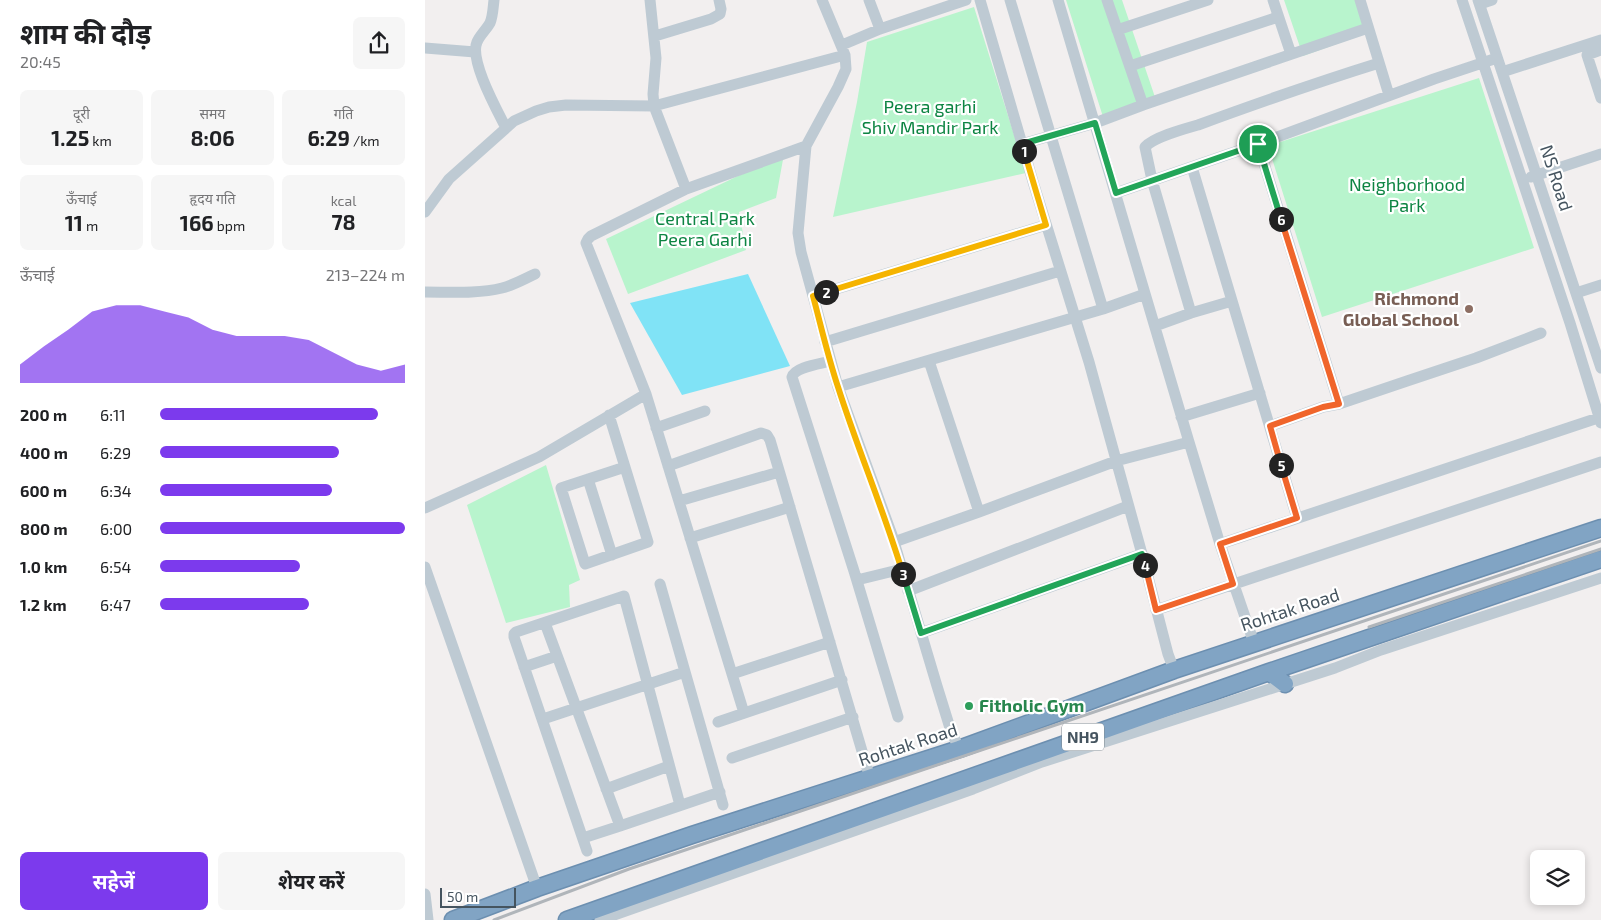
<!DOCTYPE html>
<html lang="hi">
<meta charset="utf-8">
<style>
body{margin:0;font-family:"Exo 2","Noto Sans Devanagari",sans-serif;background:#f6f6f6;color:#202124;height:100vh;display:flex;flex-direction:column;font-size:19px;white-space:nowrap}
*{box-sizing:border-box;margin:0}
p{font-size:16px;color:#757577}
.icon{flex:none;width:28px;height:28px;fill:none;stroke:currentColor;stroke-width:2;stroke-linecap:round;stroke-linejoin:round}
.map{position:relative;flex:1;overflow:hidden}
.side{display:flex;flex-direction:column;background:#fff;width:425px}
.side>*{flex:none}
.controls{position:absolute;left:1105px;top:850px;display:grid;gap:10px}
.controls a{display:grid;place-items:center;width:55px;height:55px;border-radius:8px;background:#fff;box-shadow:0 2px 8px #0003;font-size:25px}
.scale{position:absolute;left:15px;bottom:12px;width:76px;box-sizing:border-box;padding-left:5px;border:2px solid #45545f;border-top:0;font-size:14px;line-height:18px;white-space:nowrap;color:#45545f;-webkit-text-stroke:4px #fff;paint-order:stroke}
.pin{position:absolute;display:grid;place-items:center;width:42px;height:42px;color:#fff;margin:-21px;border:2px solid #fff;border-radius:50%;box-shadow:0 1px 5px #0007}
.km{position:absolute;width:25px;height:25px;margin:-12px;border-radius:50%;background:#222;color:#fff;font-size:14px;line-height:25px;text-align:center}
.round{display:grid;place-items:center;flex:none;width:52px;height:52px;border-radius:8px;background:#f6f6f6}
.headline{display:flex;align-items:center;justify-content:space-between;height:85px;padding:0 20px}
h1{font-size:28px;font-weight:700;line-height:38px}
.metrics{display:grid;grid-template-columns:repeat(3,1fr);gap:8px;height:85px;padding:5px 20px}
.metrics div{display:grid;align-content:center;border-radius:8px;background:#f6f6f6;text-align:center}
.metrics b{font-size:21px;font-weight:700}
.metrics small{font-size:14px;font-weight:400}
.metrics p{font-size:14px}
.chart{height:140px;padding:10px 20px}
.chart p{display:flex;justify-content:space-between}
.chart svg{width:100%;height:90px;margin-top:5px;fill:#7c3aed;opacity:.7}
.action{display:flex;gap:10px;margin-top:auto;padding:10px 20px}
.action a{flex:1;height:58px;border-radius:8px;background:#7c3aed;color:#fff;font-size:20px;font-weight:700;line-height:58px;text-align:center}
.action a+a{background:#f6f6f6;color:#202124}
ul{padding:0 20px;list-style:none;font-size:16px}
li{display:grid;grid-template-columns:80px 60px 1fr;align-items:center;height:38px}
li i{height:12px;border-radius:6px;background:#7c3aed}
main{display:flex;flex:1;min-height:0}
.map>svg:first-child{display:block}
</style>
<main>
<section class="side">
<div class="headline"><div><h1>शाम की दौड़</h1><p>20:45</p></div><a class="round"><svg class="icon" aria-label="share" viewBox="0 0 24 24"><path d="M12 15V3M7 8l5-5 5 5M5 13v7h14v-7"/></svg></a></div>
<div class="metrics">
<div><p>दूरी</p><b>1.25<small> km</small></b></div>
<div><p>समय</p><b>8:06</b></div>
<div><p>गति</p><b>6:29<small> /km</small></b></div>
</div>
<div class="metrics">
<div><p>ऊँचाई</p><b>11<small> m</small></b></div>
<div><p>हृदय गति</p><b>166<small> bpm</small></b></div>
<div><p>kcal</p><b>78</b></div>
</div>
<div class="chart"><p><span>ऊँचाई</span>213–224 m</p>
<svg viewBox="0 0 160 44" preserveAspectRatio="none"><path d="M0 44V35L10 26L20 18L30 9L40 6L50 6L60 9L70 12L80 18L90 21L100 21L110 21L120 23L130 29L140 35L150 38L160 35V44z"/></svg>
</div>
<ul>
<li><b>200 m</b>6:11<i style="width:89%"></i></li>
<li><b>400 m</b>6:29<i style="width:73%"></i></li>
<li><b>600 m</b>6:34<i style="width:70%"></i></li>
<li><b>800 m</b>6:00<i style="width:100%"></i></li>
<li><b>1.0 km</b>6:54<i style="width:57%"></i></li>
<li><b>1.2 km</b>6:47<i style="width:61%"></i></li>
</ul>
<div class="action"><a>सहेजें</a><a>शेयर करें</a></div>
</section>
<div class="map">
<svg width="1176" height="920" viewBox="0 0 1176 920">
<rect width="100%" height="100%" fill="#f2efef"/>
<!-- green -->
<path fill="#b8f4cd" d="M641 0H697L732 103 679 120Z
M859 0H938L948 31 878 56Z
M549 7 601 173 408 217 432 102 442 42Z
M1054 78 1109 248 897 317 843 146Z
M359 154 351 198 314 212 321 250 203 294 181 239Z
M121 465 155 580 144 585 145 607 81 623 42 505Z"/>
<!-- water -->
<path fill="#80e3f6" d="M323 274 365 366 257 395 205 303Z"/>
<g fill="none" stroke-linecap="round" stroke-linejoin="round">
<defs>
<path id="highway" d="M844 672 860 684
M28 920 112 888 267 835 534 749 749 670 1176 528
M142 920 844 672 1176 559"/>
</defs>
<!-- highway casing -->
<use href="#highway" stroke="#6c8fb0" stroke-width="19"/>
<!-- minor -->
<path stroke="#becad3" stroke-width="11" d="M69 0C68 8 68 16 65 23 61 30 55 35 52 42 44 60 72 110 81 128
M225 0 231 58 228 94 229 106 261 189
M444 0 455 29
M555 0 609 185 664 362 717 554 743 654 749 670
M585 0 678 309
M633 0 764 442 795 544 829 643
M682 0 718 105
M848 0 866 54
M935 0 964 95
M1037 0 1145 323 1176 423
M1053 0 1176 368
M1055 4 1067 0
M692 30 783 0
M230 36 286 19 295 14 296 9 294 0
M417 45 455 29 541 0
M0 48 50 52
M1176 50 1162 55 1176 98
M705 66 853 17
M1077 72 1176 40
M597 144 670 123 718 105 943 28
M833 144 914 404
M381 146 373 233 376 252 413 387 467 535 512 686 525 728 534 749
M767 167 872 518
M1106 177 1176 154
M691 193 833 144 1009 79 1072 58
M0 212 24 179 89 121 111 111 124 107 141 105 229 106 420 55
M0 292C25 292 53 294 77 288 89 285 99 279 110 274
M1151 293 1176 285
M388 296 621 225
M766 313 807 301
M730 326 766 313 727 180 720 147C729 137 759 129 773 125 833 103 893 82 954 63
M400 342 635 271
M406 361C395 364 370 367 367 377L429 571 473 717
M504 361 554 512
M413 387 678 309 720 294
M184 415 223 542 160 564 136 488 200 467
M756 417 835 393
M845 426 898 407 914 404 982 381 1051 358 1116 333
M231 428 280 411
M243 466 336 433 342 435 345 440 445 778
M163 479 187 555
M254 501 354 472
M0 508 114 457 221 394
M265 538 365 507
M469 542 554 512 691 461 764 442
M795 544 1176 417
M0 567 112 888
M432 580 477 569
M235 584 298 805
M483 591 703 506
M731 610 1176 462
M120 623 195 826 295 792
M496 633 717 554
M99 667 132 656
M307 674 405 642
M319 713 221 394 161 243 163 239 166 236 261 189 381 146 413 87 421 69 420 55 397 0
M118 719 260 672
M293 722 417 680
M307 758 428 717
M181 789 244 766
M158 838 195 826
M162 851 89 637V634L91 632 199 596 255 805
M0 894 3 920
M175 920 548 789 617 762 910 668 956 650 1176 578"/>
<!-- highway -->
<use href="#highway" stroke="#81a4c4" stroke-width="16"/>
<!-- rail -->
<path stroke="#b0b5ba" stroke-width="3" d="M944 627 1176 549
M69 920 204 869 1176 541"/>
</g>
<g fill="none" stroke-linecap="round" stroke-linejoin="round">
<defs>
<path id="split-1" d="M599 151 597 144 670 123 691 193 833 144"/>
<path id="split-2" d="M401 292 621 225 599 151"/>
<path id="split-3" d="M401 292 388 296C396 326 403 357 413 387 433 450 459 511 478 574"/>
<path id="split-4" d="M478 574 496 633 717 554 720 565"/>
<path id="split-5" d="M720 565 731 610 808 584 795 544 872 518 856 465"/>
<path id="split-6" d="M856 465 845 426 898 407 914 404 856 219"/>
<path id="split-7" d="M833 144 856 219"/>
</defs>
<!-- split-1 casing -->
<use href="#split-1" stroke="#fff" stroke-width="10"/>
<!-- split-2 casing -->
<use href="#split-2" stroke="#fff" stroke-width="10"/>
<!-- split-3 casing -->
<use href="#split-3" stroke="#fff" stroke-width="10"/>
<!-- split-4 casing -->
<use href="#split-4" stroke="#fff" stroke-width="10"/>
<!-- split-5 casing -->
<use href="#split-5" stroke="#fff" stroke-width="10"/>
<!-- split-6 casing -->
<use href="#split-6" stroke="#fff" stroke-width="10"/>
<!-- split-7 casing -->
<use href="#split-7" stroke="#fff" stroke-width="10"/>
<!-- split-1 -->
<use href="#split-1" stroke="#22a559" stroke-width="6"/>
<!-- split-2 -->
<use href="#split-2" stroke="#f5b400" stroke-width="6"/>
<!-- split-3 -->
<use href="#split-3" stroke="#f5b400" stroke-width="6"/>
<!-- split-4 -->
<use href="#split-4" stroke="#22a559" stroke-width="6"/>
<!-- split-5 -->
<use href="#split-5" stroke="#f0652b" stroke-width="6"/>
<!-- split-6 -->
<use href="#split-6" stroke="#f0652b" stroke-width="6"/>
<!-- split-7 -->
<use href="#split-7" stroke="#22a559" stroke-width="6"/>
</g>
<!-- markers -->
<circle fill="#8d6e63" stroke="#fff" stroke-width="2" cx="1044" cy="309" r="5"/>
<circle fill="#2e9e5b" stroke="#fff" stroke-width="2" cx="544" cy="706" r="5"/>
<g text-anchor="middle" stroke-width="4.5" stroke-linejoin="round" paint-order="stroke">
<!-- shield labels -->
<rect fill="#fff" stroke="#7d878f" stroke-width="1" x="637" y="723.5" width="42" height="27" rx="4"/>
<g font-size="16" font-weight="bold" fill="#45545f">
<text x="658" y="743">NH9</text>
</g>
<!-- park labels -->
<g font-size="18" fill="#0c8442" stroke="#fff">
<text x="505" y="113">Peera garhi<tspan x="505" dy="21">Shiv Mandir Park</tspan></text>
<text x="982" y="191">Neighborhood<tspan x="982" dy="21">Park</tspan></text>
<text x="280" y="225">Central Park<tspan x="280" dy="21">Peera Garhi</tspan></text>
</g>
<!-- street labels -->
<g font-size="18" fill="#45545f" stroke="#fff">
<text transform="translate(1131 178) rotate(72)" y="6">NS Road</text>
<text transform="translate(865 610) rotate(-18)" y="6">Rohtak Road</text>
<text transform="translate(483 745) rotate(-18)" y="6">Rohtak Road</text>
</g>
<!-- education labels -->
<g font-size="18" font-weight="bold" fill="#785e54" stroke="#fff" text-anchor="end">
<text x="1034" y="305">Richmond<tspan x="1034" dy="21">Global School</tspan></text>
</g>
<!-- leisure labels -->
<g font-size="18" font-weight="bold" fill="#27864d" stroke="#fff" text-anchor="start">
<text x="554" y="712">Fitholic Gym</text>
</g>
</g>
</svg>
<div class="controls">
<a><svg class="icon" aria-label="layers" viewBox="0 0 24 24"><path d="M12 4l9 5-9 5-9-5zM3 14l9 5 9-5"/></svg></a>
</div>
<div class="scale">50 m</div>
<div class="pin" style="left:833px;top:144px;background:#1e9e55"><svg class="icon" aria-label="arrive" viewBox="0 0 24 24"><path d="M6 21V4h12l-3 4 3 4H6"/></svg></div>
<b class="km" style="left:599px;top:151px">1</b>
<b class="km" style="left:401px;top:292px">2</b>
<b class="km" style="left:478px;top:574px">3</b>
<b class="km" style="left:720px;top:565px">4</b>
<b class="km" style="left:856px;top:465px">5</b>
<b class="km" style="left:856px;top:219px">6</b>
</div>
</main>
